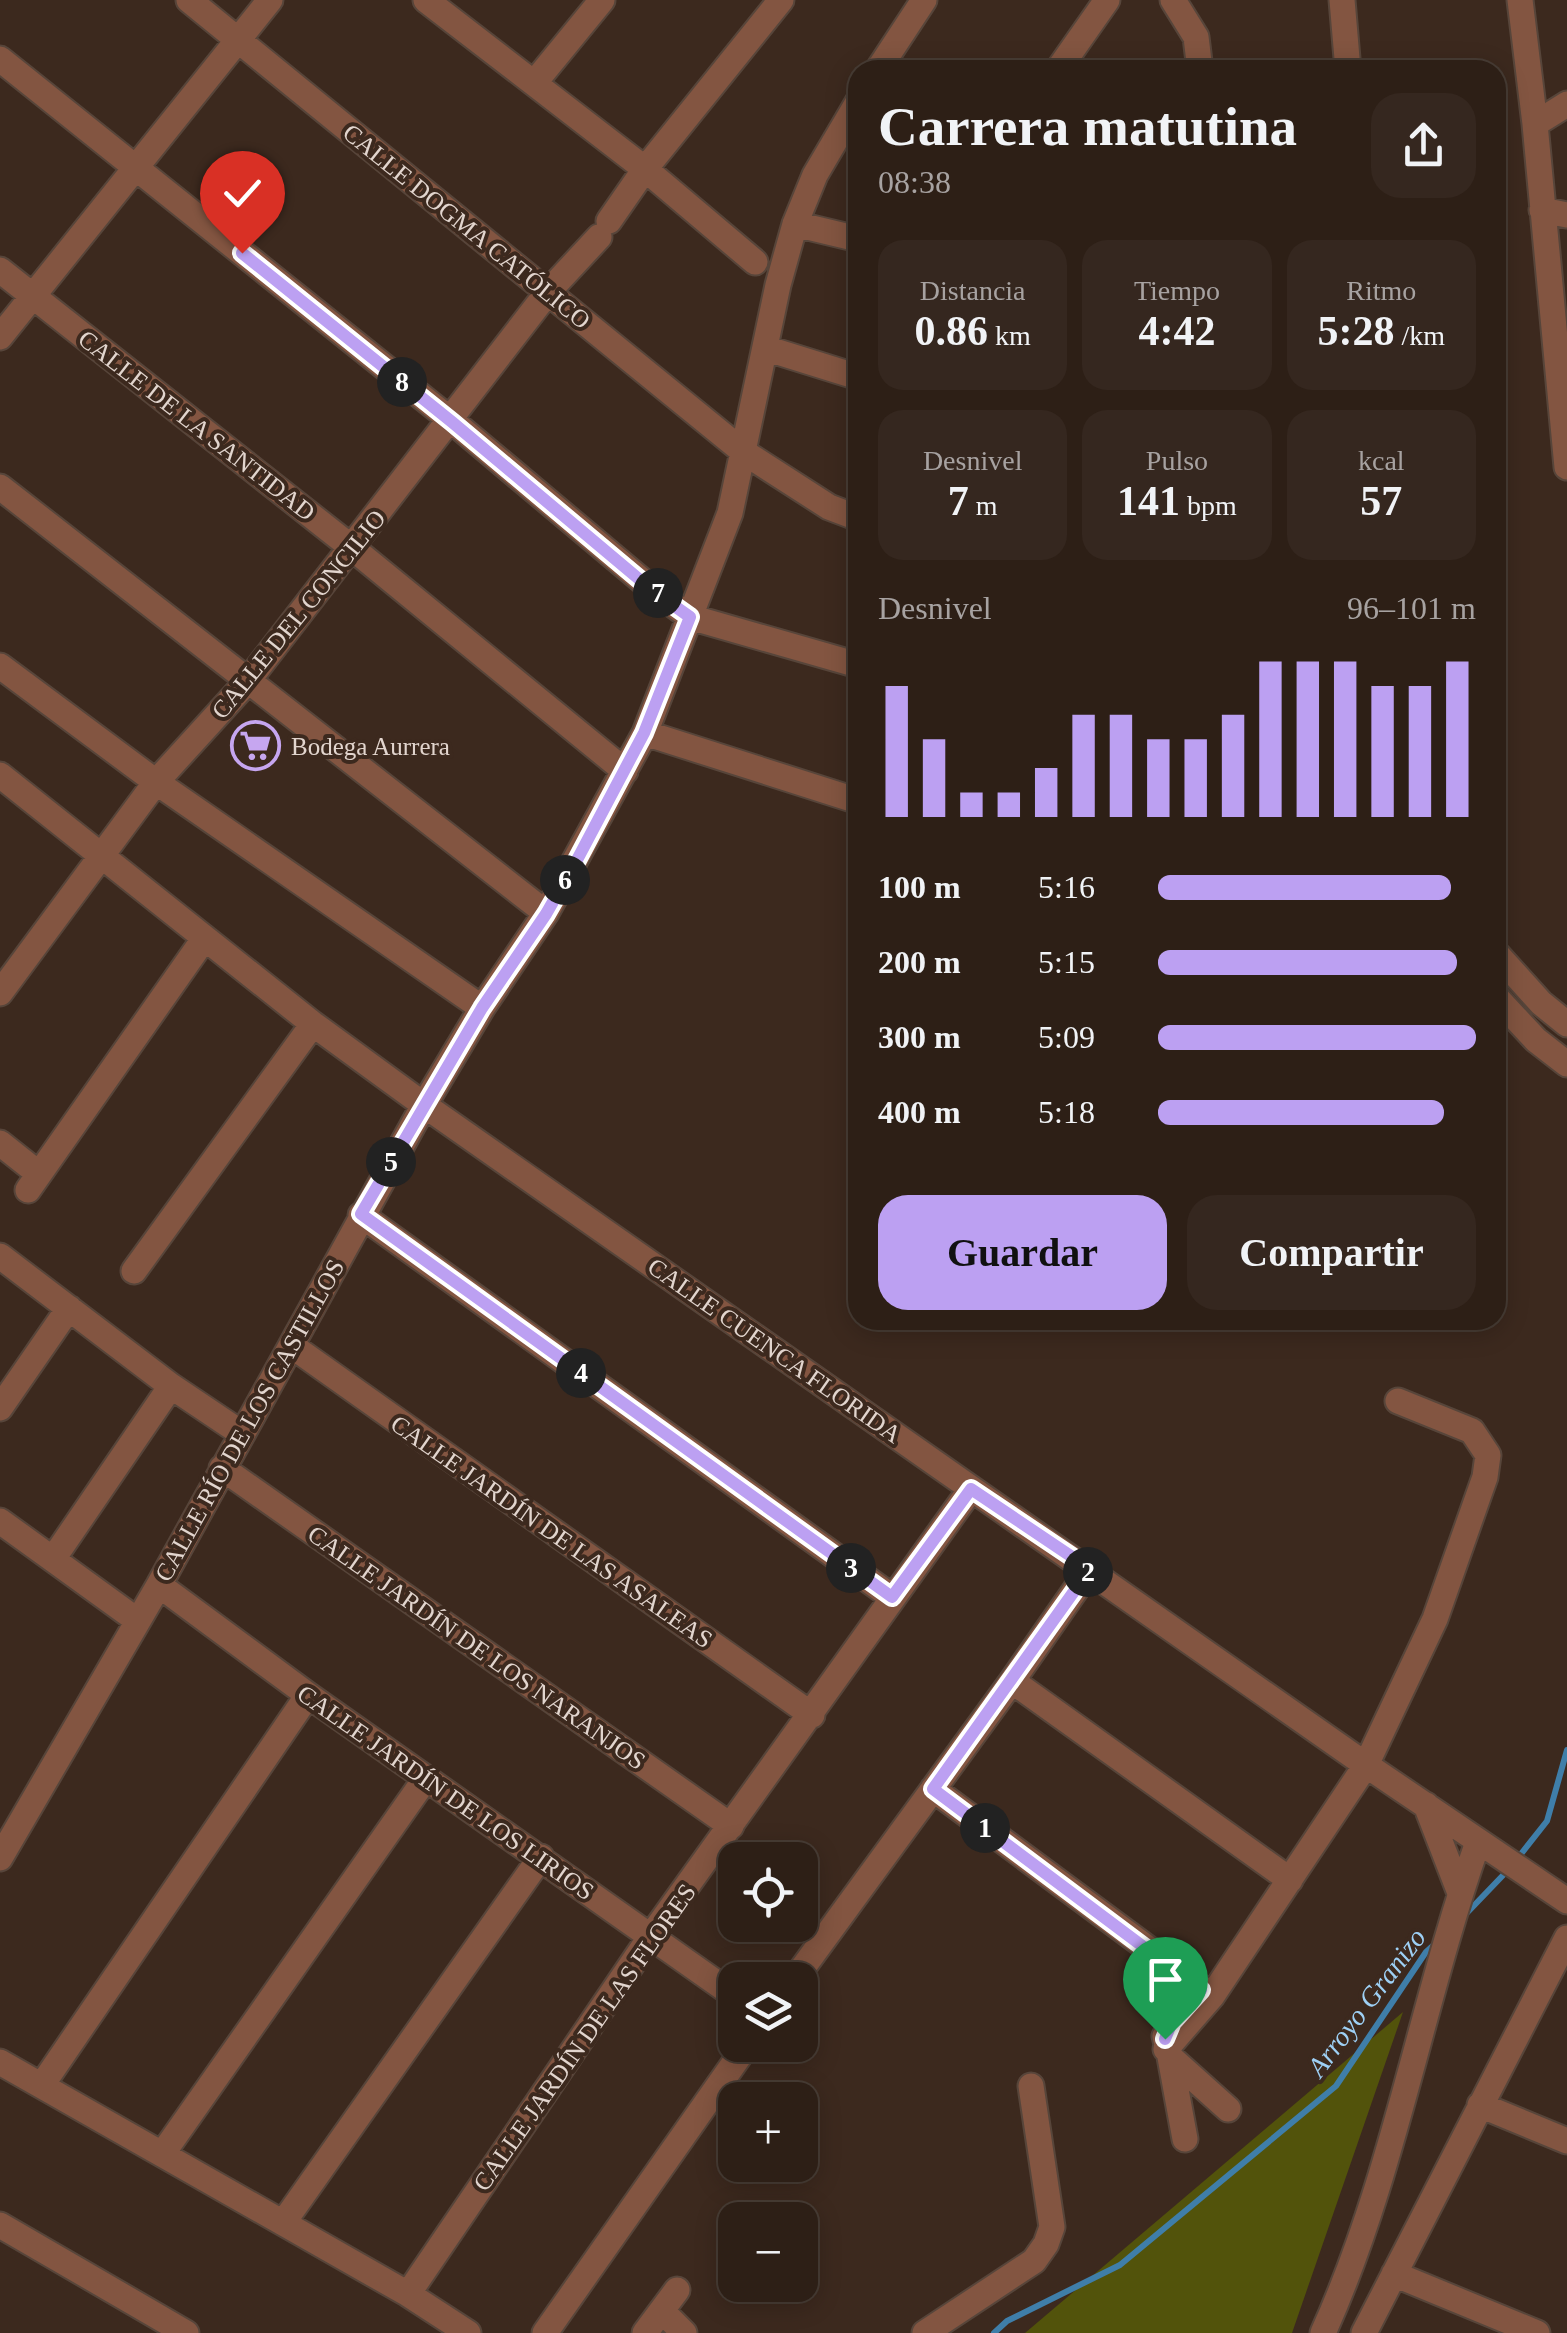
<!DOCTYPE html>
<html lang="es">
<meta charset="utf-8">
<style>
body{margin:0;font-family:"Times New Roman",serif;background:#35271f;color:#f1f3f6;height:100vh;display:flex;flex-direction:column;font-size:38px;white-space:nowrap}
*{box-sizing:border-box;margin:0}
p{font-size:32px;color:#a7a2a1}
.icon{flex:none;width:55px;height:55px;fill:none;stroke:currentColor;stroke-width:2;stroke-linecap:round;stroke-linejoin:round}
.map{position:relative;flex:1;overflow:hidden}
.panel{position:absolute;left:848px;top:60px;width:658px;height:1270px;display:flex;flex-direction:column;background:#2d1f16;border-radius:30px;box-shadow:0 5px 25px #0003,0 0 0 2px #483d35}
.panel>*{flex:none}
.buttons{position:absolute;left:718px;top:1842px;display:grid;gap:20px}
.buttons a{display:grid;place-items:center;width:100px;height:100px;border-radius:20px;background:#2d1f16;box-shadow:0 5px 25px #0003,0 0 0 2px #483d35;font-size:50px}
.pin{position:absolute;display:grid;place-items:center;width:85px;height:85px;color:#fff;margin:-102px -42px;border-radius:50% 50% 50% 0;rotate:-45deg;box-shadow:0 0 10px #0007}
.pin .icon{rotate:45deg}
.km{position:absolute;width:50px;height:50px;margin:-25px;border-radius:50%;background:#222;color:#fff;font-size:28px;line-height:50px;text-align:center}
.round{display:grid;place-items:center;flex:none;width:105px;height:105px;border-radius:30px;background:#35271f}
.head{display:flex;align-items:center;justify-content:space-between;height:170px;padding:0 30px}
h1{font-size:55px;font-weight:800;line-height:75px}
.figures{display:grid;grid-template-columns:repeat(3,1fr);gap:15px;height:170px;padding:10px 30px}
.figures div{display:grid;align-content:center;border-radius:25px;background:#35271f;text-align:center}
.figures b{font-size:42px;font-weight:800}
.figures small{font-size:28px;font-weight:400}
.figures p{font-size:28px}
.chart{height:280px;padding:20px 30px}
.chart p{display:flex;justify-content:space-between}
.chart svg{width:100%;height:180px;margin-top:10px;stroke:#bca0f2;stroke-width:6}
.primary-button{display:flex;gap:20px;margin-top:auto;padding:20px 30px}
.primary-button a{flex:1;height:115px;border-radius:30px;background:#bca0f2;color:#111;font-size:40px;font-weight:800;line-height:115px;text-align:center}
.primary-button a+a{background:#35271f;color:#f1f3f6}
ul{padding:0 30px;list-style:none;font-size:32px}
li{display:grid;grid-template-columns:160px 120px 1fr;align-items:center;height:75px}
li i{height:25px;border-radius:12px;background:#bca0f2}
.map>svg:first-child{display:block}
</style>
<div class="map">
<svg width="1567" height="2333" viewBox="0 0 1567 2333">
<rect width="100%" height="100%" fill="#3c291e"/>
<!-- park -->
<path fill="#52530b" d="M1403 2012 1292 2333H1025Z"/>
<g fill="none" stroke-linecap="round" stroke-linejoin="round">
<!-- stream -->
<path stroke="#3f7ea9" stroke-width="6" d="M1517 1859 1547 1821 1567 1750
M1463 1917 1509 1869
M994 2333 1007 2321 1120 2265 1336 2086 1426 1952 1436 1943"/>
<defs>
<path id="minor" d="M189 0 745 453 829 507 858 518
M426 0 645 169 755 262
M1173 0 1196 37 1200 70
M1342 0 1348 70
M1520 0 1535 124 1567 467
M0 59 452 421 652 589 690 617 858 665
M878 70 924 0
M1058 70 1107 0
M535 82 602 0
M1535 124 1567 104
M1542 210 1567 215
M609 221 645 169 781 0
M795 224 858 239
M0 270 351 547 625 771
M0 337 270 0
M765 348 858 377
M0 487 546 913
M0 666 156 782 482 1008
M645 733 858 801
M0 775 313 1024 424 1105 1366 1765 1567 1901
M1495 952 1541 1003 1567 1024
M0 993 156 782 247 682 548 292 599 237
M1495 996 1536 1040 1567 1064
M0 1143 39 1174
M28 1190 204 939
M361 1215 892 1597
M0 1256 171 1386 241 1433
M134 1271 313 1024
M292 1346 812 1715
M0 1408 69 1308
M222 1468 731 1826
M0 1521 138 1621
M53 1559 171 1386
M159 1585 308 1695 735 1996
M1012 1681 1290 1880
M933 1789 1212 1996
M1426 1805 1460 1893
M0 1858 159 1585 424 1105 482 1008 546 913 645 733 730 513 778 285 795 224 815 175 858 102
M794 1980 1012 1681 1090 1569
M1165 2036 1170 2057 1228 2109
M1166 2049 1212 1996 1366 1765 1435 1619 1485 1477 1488 1455 1472 1431 1398 1401
M1170 2057 1185 2139
M0 2062 408 2294 468 2333
M42 2085 308 1695
M1480 2105 1567 2141
M163 2153 426 1778
M283 2223 541 1857
M0 2225 186 2333
M1394 2274 1537 2333
M408 2294 651 1936 971 1489
M662 2311 684 2333
M545 2333 747 2045
M645 2333 677 2290
M925 2333 1034 2261 1046 2244 1052 2227 1031 2086
M1323 2333C1394 2176 1421 2003 1478 1842
M1364 2333 1567 1938"/>
</defs>
<!-- minor casing -->
<use href="#minor" stroke="#57453a" stroke-width="29"/>
<!-- minor -->
<use href="#minor" stroke="#835541" stroke-width="25"/>
</g>
<g fill="none" stroke-linecap="round" stroke-linejoin="round">
<defs>
<path id="route" d="M242 253 452 422 652 590 690 617 644 733 577 860 546 914 482 1008 361 1214 892 1597 971 1489 1090 1569 933 1789 1201 1990 1172 2022 1165 2039"/>
</defs>
<!-- route casing -->
<use href="#route" stroke="#fff" stroke-width="20"/>
<!-- route -->
<use href="#route" stroke="#bca0f2" stroke-width="12"/>
</g>
<!-- icons -->
<defs>
<symbol id="supermarket-ring" viewBox="-11 -11 22 22"><circle r="9.5" fill="#3c291e" stroke="#c6a6f0" stroke-width="1.5"/><path d="M-6-5.5h2.5l.6 2H6L4.5 2H-2.5L-4.4-4H-6ZM-1.5 3.2a1.3 1.3 0 1 0 .1 0ZM3 3.2a1.3 1.3 0 1 0 .1 0Z" fill="#c6a6f0"/></symbol>
</defs>
<g fill-rule="evenodd">
<use href="#supermarket-ring" x="228" y="718" width="55" height="55"/>
</g>
<g text-anchor="middle" stroke-width="8" stroke-linejoin="round" paint-order="stroke">
<!-- street labels -->
<g font-size="25" fill="#e2d5ce" stroke="#3c291e">
<text transform="translate(467 226) rotate(39)" y="9">CALLE DOGMA CATÓLICO</text>
<text transform="translate(197 425) rotate(38)" y="9">CALLE DE LA SANTIDAD</text>
<text transform="translate(298 614) rotate(-51)" y="9">CALLE DEL CONCILIO</text>
<text transform="translate(775 1350) rotate(35)" y="9">CALLE CUENCA FLORIDA</text>
<text transform="translate(249 1420) rotate(-61)" y="9">CALLE RÍO DE LOS CASTILLOS</text>
<text transform="translate(552 1531) rotate(35)" y="9">CALLE JARDÍN DE LAS ASALEAS</text>
<text transform="translate(477 1647) rotate(35)" y="9">CALLE JARDÍN DE LOS NARANJOS</text>
<text transform="translate(446 1792) rotate(35)" y="9">CALLE JARDÍN DE LOS LIRIOS</text>
<text transform="translate(584 2037) rotate(-55)" y="9">CALLE JARDÍN DE LAS FLORES</text>
</g>
<!-- poi labels -->
<g font-size="25" fill="#e2d5ce" stroke="#3c291e" text-anchor="start">
<text x="291" y="755">Bodega Aurrera</text>
</g>
<!-- water labels -->
<g font-size="28" font-style="italic" fill="#9ed0f5" stroke="#3c291e">
<text transform="translate(1366 2002) rotate(-53)" y="10">Arroyo Granizo</text>
</g>
</g>
</svg>
<div class="buttons">
<a><svg class="icon" aria-label="locate" viewBox="0 0 24 24"><circle cx="12" cy="12" r="6"/><path d="M12 2v4M12 18v4M2 12h4M18 12h4"/></svg></a>
<a><svg class="icon" aria-label="layers" viewBox="0 0 24 24"><path d="M12 4l9 5-9 5-9-5zM3 14l9 5 9-5"/></svg></a>
<a>+</a>
<a>−</a>
</div>
<div class="pin" style="left:1165px;top:2039px;background:#1e9e55"><svg class="icon" aria-label="arrive" viewBox="0 0 24 24"><path d="M6 21V4h12l-3 4 3 4H6"/></svg></div>
<div class="pin" style="left:242px;top:253px;background:#d93025"><svg class="icon" aria-label="check" viewBox="0 0 24 24"><path d="M5 12l5 5 9-10"/></svg></div>
<b class="km" style="left:985px;top:1828px">1</b>
<b class="km" style="left:1088px;top:1572px">2</b>
<b class="km" style="left:851px;top:1568px">3</b>
<b class="km" style="left:581px;top:1373px">4</b>
<b class="km" style="left:391px;top:1162px">5</b>
<b class="km" style="left:565px;top:880px">6</b>
<b class="km" style="left:658px;top:593px">7</b>
<b class="km" style="left:402px;top:382px">8</b>
<section class="panel">
<div class="head"><div><h1>Carrera matutina</h1><p>08:38</p></div><a class="round"><svg class="icon" aria-label="share" viewBox="0 0 24 24"><path d="M12 15V3M7 8l5-5 5 5M5 13v7h14v-7"/></svg></a></div>
<div class="figures">
<div><p>Distancia</p><b>0.86<small> km</small></b></div>
<div><p>Tiempo</p><b>4:42</b></div>
<div><p>Ritmo</p><b>5:28<small> /km</small></b></div>
</div>
<div class="figures">
<div><p>Desnivel</p><b>7<small> m</small></b></div>
<div><p>Pulso</p><b>141<small> bpm</small></b></div>
<div><p>kcal</p><b>57</b></div>
</div>
<div class="chart"><p><span>Desnivel</span>96–101 m</p>
<svg viewBox="0 0 160 44" preserveAspectRatio="none"><path d="M5 44V12M15 44V25M25 44V38M35 44V38M45 44V32M55 44V19M65 44V19M75 44V25M85 44V25M95 44V19M105 44V6M115 44V6M125 44V6M135 44V12M145 44V12M155 44V6"/></svg>
</div>
<ul>
<li><b>100 m</b>5:16<i style="width:92%"></i></li>
<li><b>200 m</b>5:15<i style="width:94%"></i></li>
<li><b>300 m</b>5:09<i style="width:100%"></i></li>
<li><b>400 m</b>5:18<i style="width:90%"></i></li>
</ul>
<div class="primary-button"><a>Guardar</a><a>Compartir</a></div>
</section>
</div>
